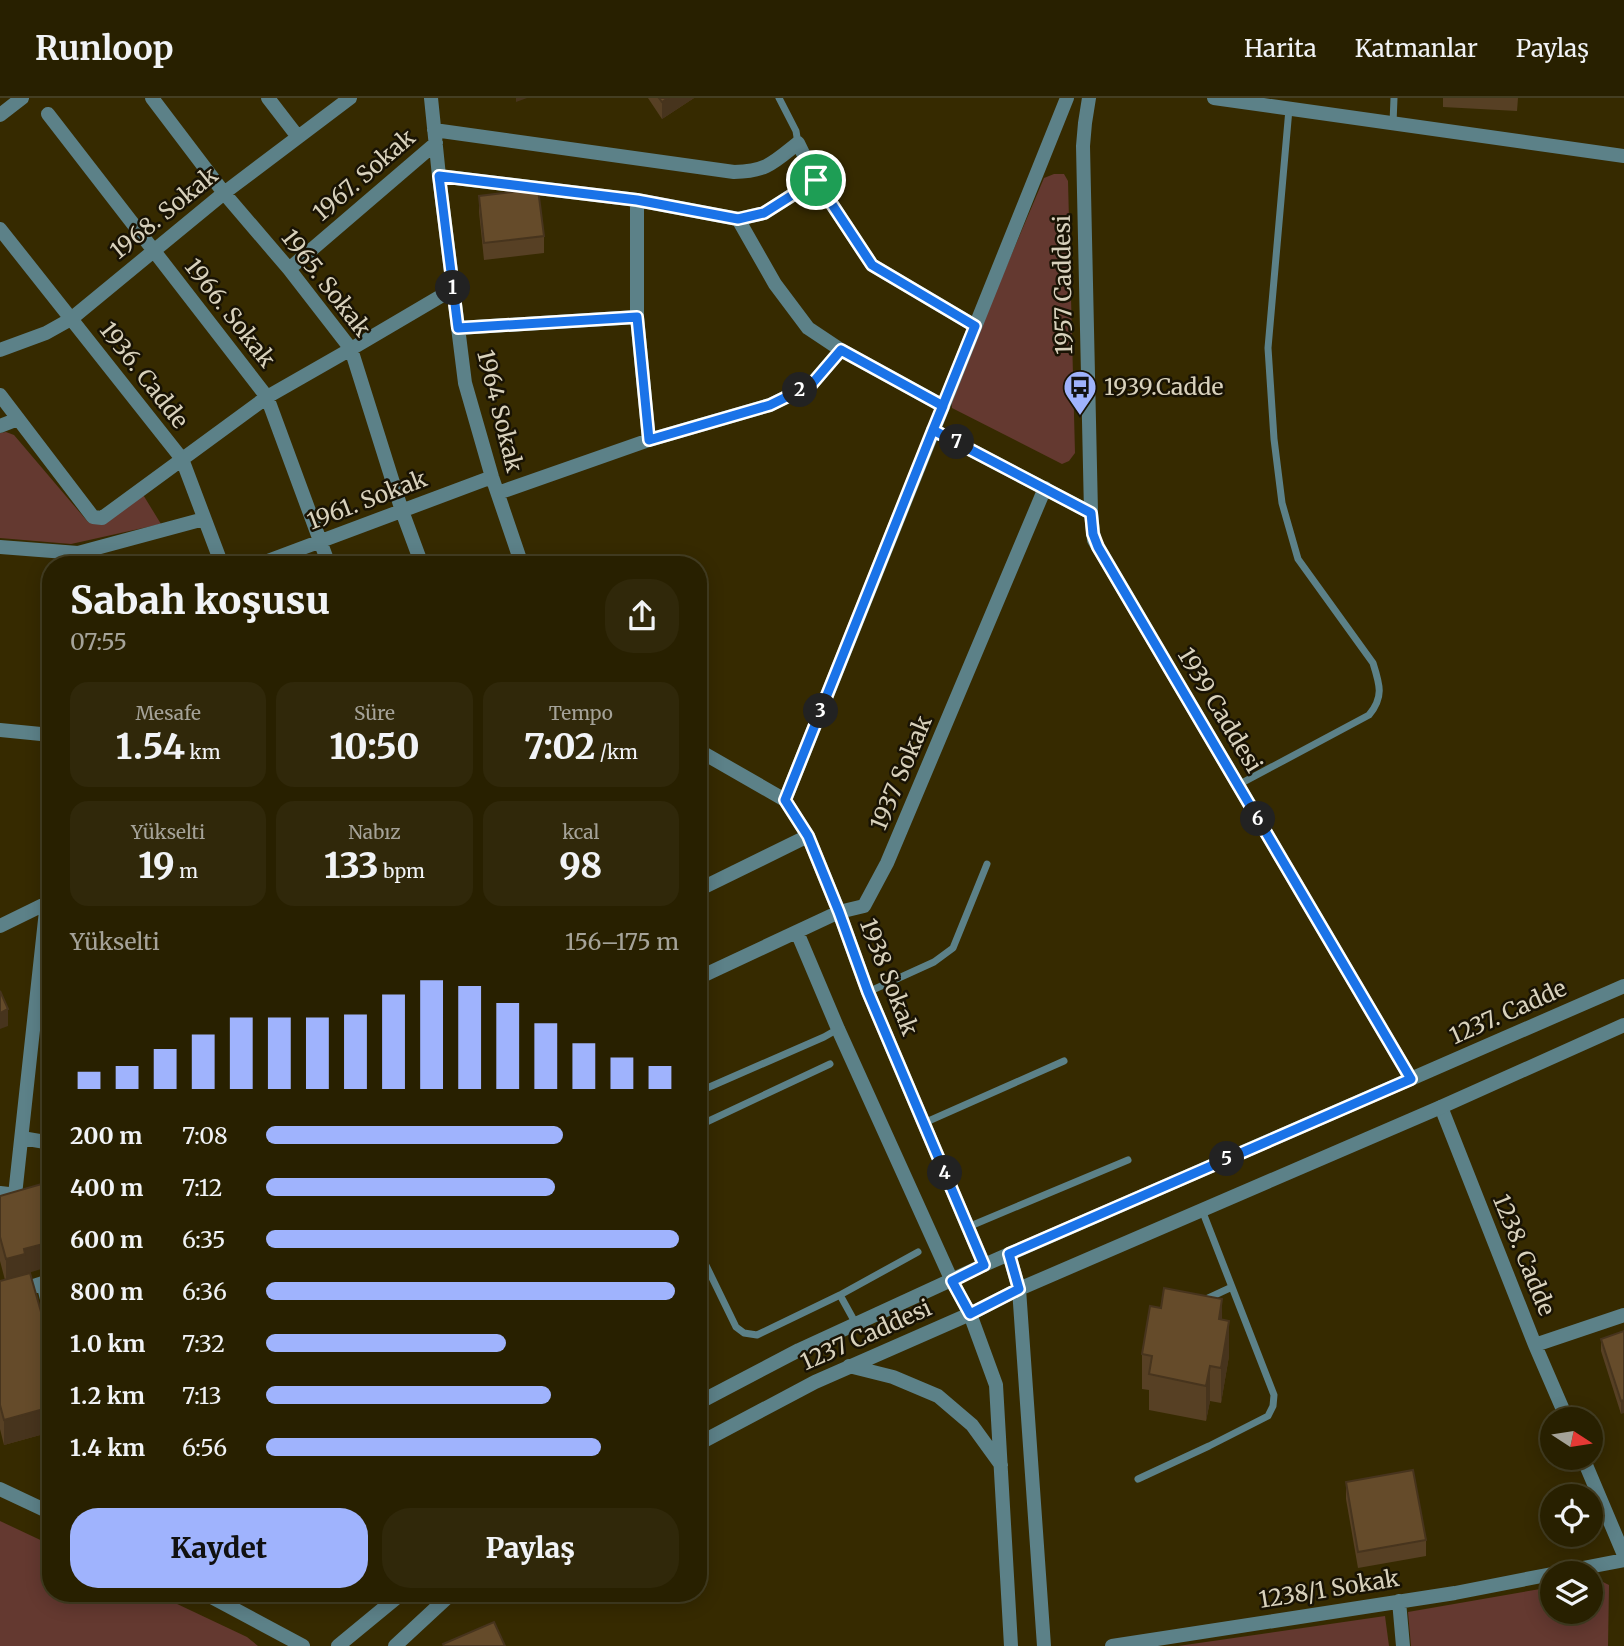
<!DOCTYPE html>
<html lang="tr">
<meta charset="utf-8">
<style>
body{margin:0;font-family:Merriweather,serif;background:#30280a;color:#f1f3f6;height:100vh;display:flex;flex-direction:column;font-size:26px;white-space:nowrap}
*{box-sizing:border-box;margin:0}
p{font-size:23px;color:#a5a399}
.icon{flex:none;width:38px;height:38px;fill:none;stroke:currentColor;stroke-width:2;stroke-linecap:round;stroke-linejoin:round}
.map{position:relative;flex:1;overflow:hidden}
.drawer{position:absolute;left:42px;top:458px;width:665px;height:1046px;display:flex;flex-direction:column;background:#282000;border-radius:28px;box-shadow:0 4px 18px #0003,0 0 0 2px #443e22}
.drawer>*{flex:none}
.needle{width:46px;rotate:102deg}
.controls{position:absolute;left:1540px;top:1309px;display:grid;gap:14px}
.controls a{display:grid;place-items:center;width:63px;height:63px;border-radius:50%;background:#282000;box-shadow:0 4px 18px #0003,0 0 0 2px #443e22;font-size:35px}
.pin{position:absolute;display:grid;place-items:center;width:60px;height:60px;color:#fff;margin:-30px;border:4px solid #fff;border-radius:50%;box-shadow:0 2px 7px #0007}
.km{position:absolute;width:35px;height:35px;margin:-18px;border-radius:50%;background:#222;color:#fff;font-size:19px;line-height:35px;text-align:center}
.round{display:grid;place-items:center;flex:none;width:74px;height:74px;border-radius:28px;background:#30280a}
.summary{display:flex;align-items:center;justify-content:space-between;height:119px;padding:0 28px}
h1{font-size:38px;font-weight:800;line-height:52px}
.stats{display:grid;grid-template-columns:repeat(3,1fr);gap:10px;height:119px;padding:7px 28px}
.stats div{display:grid;align-content:center;border-radius:18px;background:#30280a;text-align:center}
.stats b{font-size:35px;font-weight:800}
.stats small{font-size:19px;font-weight:400}
.stats p{font-size:19px}
.chart{height:196px;padding:14px 28px}
.chart p{display:flex;justify-content:space-between}
.chart svg{width:100%;height:126px;margin-top:7px;stroke:#9fb3fd;stroke-width:6}
.primary-button{display:flex;gap:14px;margin-top:auto;padding:14px 28px}
.primary-button a{flex:1;height:80px;border-radius:28px;background:#9fb3fd;color:#111;font-size:28px;font-weight:800;line-height:80px;text-align:center}
.primary-button a+a{background:#30280a;color:#f1f3f6}
ul{padding:0 28px;list-style:none;font-size:23px}
li{display:grid;grid-template-columns:112px 84px 1fr;align-items:center;height:52px}
li i{height:18px;border-radius:9px;background:#9fb3fd}
header{display:flex;align-items:center;gap:42px;box-sizing:border-box;height:98px;padding:0 35px;background:#282000;border-bottom:2px solid #443e22}
header strong{font-size:33px}
nav{display:flex;gap:38px;margin-inline-start:auto;font-size:24px}
.map>svg:first-child{display:block}
</style>
<header>
<strong>Runloop</strong>
<nav><a>Harita</a><a>Katmanlar</a><a>Paylaş</a></nav>
</header>
<div class="map">
<svg width="1624" height="1548" viewBox="0 0 1624 1548">
<rect width="100%" height="100%" fill="#362a00"/>
<!-- green -->
<path fill="#643930" d="M1054 76H1064L1068 83 1075 355 1069 363 1062 366 952 310 951 299 1044 80Z
M6 334 14 337 88 424 95 426 101 425 142 395 161 426 71 446 0 440V335Z
M0 1423 51 1447V1496H156L247 1539 258 1548H0Z
M1597 1481 1609 1487 1608 1548H1411L1408 1514 1552 1489V1514H1591V1483Z
M1385 1518 1389 1548H1178Z"/>
<g fill="none" stroke-linecap="round" stroke-linejoin="round">
<!-- service -->
<path stroke="#5c8188" stroke-width="7" d="M779 0 796 33 798 45
M1393 25 1394 0
M1238 687 1369 617C1384 599 1380 587 1373 565L1298 461 1282 405 1274 341 1268 250 1289 11
M698 757H699
M868 894 934 864 953 850 987 766
M698 994 824 939 838 931
M924 1025 1064 963
M698 1028 830 966
M968 1129 1128 1062
M698 1151 736 1229 744 1235 757 1237 840 1197 918 1154
M840 1197 856 1226
M1204 1202 1232 1189
M1138 1381 1209 1348 1268 1318 1273 1308 1274 1297 1202 1112"/>
<!-- minor -->
<path stroke="#5c8188" stroke-width="14" d="M152 0 224 95 289 171 351 251 402 413 422 467
M268 0 298 39
M431 0 439 78 465 285 492 379 522 467
M1214 0 1624 58
M48 16 267 299 329 467
M0 17 22 0
M434 32 734 74C767 73 773 65 798 45L816 82
M439 78 637 102V219L649 342
M637 102 738 121 775 186 808 230 841 252 943 308
M738 121 764 115 816 82 872 167 975 228
M0 131 182 361 222 467
M289 171 436 45
M458 230 637 219
M0 252 46 235 71 221 224 95 350 0
M0 297 93 419 102 420 267 299 351 251 453 191
M0 328 18 321
M933 332 1091 415
M498 395 649 342 770 307 811 287 841 252
M0 449 78 455 204 421
M257 467 492 379
M0 632 51 637
M698 652 785 702 808 738 839 814 868 894 984 1167
M785 702 1067 0
M698 792 808 738
M0 828 47 805
M797 834 838 931 952 1183
M698 880 839 814 864 808 887 765 1045 390
M1441 1009 1535 1247 1567 1321
M22 1040 51 1045
M0 1095 51 1101
M15 1097 51 767
M0 1195 9 1196 43 1185 51 1217
M1535 1247 1624 1217
M1583 1360 1624 1457
M1557 1475 1624 1462
M1399 1503 1403 1548
M1112 1548 1455 1495 1552 1476"/>
<!-- tertiary -->
<path stroke="#5c8188" stroke-width="14" d="M1089 0 1085 25 1083 48 1091 415 1094 442 1411 981
M1009 1156 1019 1191 1044 1548
M952 1183 970 1216 996 1287 1011 1548
M849 1268 893 1279 938 1298 972 1327 1001 1367
M698 1305 799 1252 984 1167 1624 888
M698 1346 815 1284 970 1216 1019 1191 1441 1009 1624 927
M0 1391 51 1415
M206 1496 303 1548
M338 1548 401 1496
M395 1548 451 1496"/>
</g>
<!-- wall -->
<path fill="#574024" d="M648 0H694L662 21Z
M1443 0H1518L1517 13 1443 9Z
M479 98 544 138V155L484 162 479 114Z
M0 1098 51 1249V1334L4 1347 0 1331V1183L5 1182 0 1163Z
M1222 1221 1229 1258 1221 1305 1210 1303 1206 1323 1149 1312V1292L1142 1291V1256Z
M1624 1233 1621 1316 1601 1253V1241Z
M1346 1384 1426 1442V1458L1358 1470 1346 1401Z"/>
<!-- shaded-wall -->
<path fill="#47341d" d="M516 0H527L516 4Z
M668 0H694L662 21V4Z
M8 911V928L0 931V915Z
M51 1144V1168L25 1176 6 1186V1161L24 1151Z
M1222 1201V1236L1219 1221Z
M1229 1223V1258L1221 1305V1270Z
M1210 1268V1303L1206 1323V1288Z
M1624 1302V1315L1621 1316V1303Z
M51 1309V1334L4 1347V1322Z"/>
<!-- building -->
<path fill="#654b2a" stroke="#47341d" stroke-width="2" d="M659 0H668L662 4Z
M538 91 544 138 484 145 479 98Z
M0 893 8 911 0 915Z
M45 1085 51 1086V1144L24 1151 25 1156 6 1161 0 1139V1098Z
M30 1175 51 1249V1309L4 1322 0 1307V1183Z
M1164 1190 1222 1201 1219 1221 1229 1223 1221 1270 1210 1268 1206 1288 1149 1276 1152 1258 1142 1256 1150 1208 1161 1210Z
M1624 1233V1302L1621 1303 1601 1241Z
M1413 1372 1426 1442 1358 1454 1346 1384Z
M494 1524 505 1548H444L443 1546Z"/>
<g fill="none" stroke-linecap="round" stroke-linejoin="round">
<defs>
<path id="route" d="M816 82 764 115 738 121 637 102 439 78 458 230 637 219 649 342 770 307 811 287 841 252 943 308 933 332 785 702 808 738 839 814 868 894 984 1167 952 1183 970 1216 1019 1191 1009 1156 1411 981 1098 449 1093 436 1091 415 933 332 975 228 872 167 816 82"/>
</defs>
<!-- route casing -->
<use href="#route" stroke="#fff" stroke-width="14"/>
<!-- route -->
<use href="#route" stroke="#1a73e8" stroke-width="9"/>
</g>
<!-- icons -->
<defs>
<symbol id="bus-pin" viewBox="-11 -11 22 30"><path d="M0 17L-7.5 6A9.5 9.5 0 1 1 7.5 6Z" fill="#9fb3fd" stroke="#191304"/><path d="M-5-6H5V4H4V6H2V4H-2V6H-4V4H-5ZM-3.5-4V0h7V-4ZM-3.5 1.2v1.5H-2V1.2ZM2 1.2v1.5H3.5V1.2Z" fill="#111"/></symbol>
</defs>
<g fill-rule="evenodd">
<use href="#bus-pin" x="1061" y="270" width="38" height="52"/>
</g>
<g text-anchor="middle" stroke-width="5" stroke-linejoin="round" paint-order="stroke">
<!-- street labels -->
<g font-size="23" fill="#d8d1bc" stroke="#191304">
<text transform="translate(364 77) rotate(-41)" y="8">1967. Sokak</text>
<text transform="translate(164 115) rotate(-39)" y="8">1968. Sokak</text>
<text transform="translate(326 185) rotate(52)" y="8">1965. Sokak</text>
<text transform="translate(1063 187) rotate(-91)" y="8">1957 Caddesi</text>
<text transform="translate(230 215) rotate(52)" y="8">1966. Sokak</text>
<text transform="translate(144 277) rotate(52)" y="8">1936. Cadde</text>
<text transform="translate(500 313) rotate(76)" y="8">1964 Sokak</text>
<text transform="translate(367 402) rotate(-21)" y="8">1961. Sokak</text>
<text transform="translate(1220 612) rotate(59)" y="8">1939 Caddesi</text>
<text transform="translate(901 675) rotate(-67)" y="8">1937 Sokak</text>
<text transform="translate(889 879) rotate(69)" y="8">1938 Sokak</text>
<text transform="translate(1508 914) rotate(-24)" y="8">1237. Cadde</text>
<text transform="translate(1524 1157) rotate(68)" y="8">1238. Cadde</text>
<text transform="translate(866 1237) rotate(-24)" y="8">1237 Caddesi</text>
<text transform="translate(1329 1491) rotate(-9)" y="8">1238/1 Sokak</text>
</g>
<!-- poi labels -->
<g font-size="23" fill="#d8d1bc" stroke="#191304" text-anchor="start">
<text x="1104" y="297">1939.Cadde</text>
</g>
</g>
</svg>
<div class="controls">
<a><svg class="needle" viewBox="-14 -14 28 28"><path d="M0-13l5 13h-10z" fill="#e53935"/><path d="M0 13l5-13h-10z" fill="#a5a399"/></svg></a>
<a><svg class="icon" aria-label="locate" viewBox="0 0 24 24"><circle cx="12" cy="12" r="6"/><path d="M12 2v4M12 18v4M2 12h4M18 12h4"/></svg></a>
<a><svg class="icon" aria-label="layers" viewBox="0 0 24 24"><path d="M12 4l9 5-9 5-9-5zM3 14l9 5 9-5"/></svg></a>
</div>
<div class="pin" style="left:816px;top:82px;background:#1e9e55"><svg class="icon" aria-label="arrive" viewBox="0 0 24 24"><path d="M6 21V4h12l-3 4 3 4H6"/></svg></div>
<b class="km" style="left:453px;top:190px">1</b>
<b class="km" style="left:800px;top:292px">2</b>
<b class="km" style="left:821px;top:613px">3</b>
<b class="km" style="left:945px;top:1075px">4</b>
<b class="km" style="left:1227px;top:1061px">5</b>
<b class="km" style="left:1258px;top:721px">6</b>
<b class="km" style="left:957px;top:344px">7</b>
<section class="drawer">
<div class="summary"><div><h1>Sabah koşusu</h1><p>07:55</p></div><a class="round"><svg class="icon" aria-label="share" viewBox="0 0 24 24"><path d="M12 15V3M7 8l5-5 5 5M5 13v7h14v-7"/></svg></a></div>
<div class="stats">
<div><p>Mesafe</p><b>1.54<small> km</small></b></div>
<div><p>Süre</p><b>10:50</b></div>
<div><p>Tempo</p><b>7:02<small> /km</small></b></div>
</div>
<div class="stats">
<div><p>Yükselti</p><b>19<small> m</small></b></div>
<div><p>Nabız</p><b>133<small> bpm</small></b></div>
<div><p>kcal</p><b>98</b></div>
</div>
<div class="chart"><p><span>Yükselti</span>156–175 m</p>
<svg viewBox="0 0 160 44" preserveAspectRatio="none"><path d="M5 44V38M15 44V36M25 44V30M35 44V25M45 44V19M55 44V19M65 44V19M75 44V18M85 44V11M95 44V6M105 44V8M115 44V14M125 44V21M135 44V28M145 44V33M155 44V36"/></svg>
</div>
<ul>
<li><b>200 m</b>7:08<i style="width:72%"></i></li>
<li><b>400 m</b>7:12<i style="width:70%"></i></li>
<li><b>600 m</b>6:35<i style="width:100%"></i></li>
<li><b>800 m</b>6:36<i style="width:99%"></i></li>
<li><b>1.0 km</b>7:32<i style="width:58%"></i></li>
<li><b>1.2 km</b>7:13<i style="width:69%"></i></li>
<li><b>1.4 km</b>6:56<i style="width:81%"></i></li>
</ul>
<div class="primary-button"><a>Kaydet</a><a>Paylaş</a></div>
</section>
</div>
